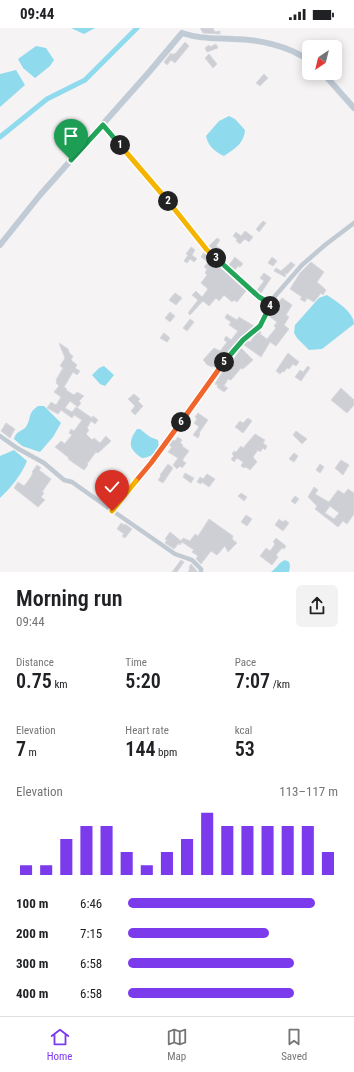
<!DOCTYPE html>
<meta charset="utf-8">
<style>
body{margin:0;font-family:"Roboto Condensed",sans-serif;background:#f2f2f2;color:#202124;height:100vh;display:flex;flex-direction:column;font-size:15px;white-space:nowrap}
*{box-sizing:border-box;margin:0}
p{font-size:13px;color:#757577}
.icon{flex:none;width:22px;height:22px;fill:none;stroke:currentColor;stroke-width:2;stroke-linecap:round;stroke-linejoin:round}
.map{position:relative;height:544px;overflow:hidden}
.drawer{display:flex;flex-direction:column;background:#fff;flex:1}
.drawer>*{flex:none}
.needle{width:26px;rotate:215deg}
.tools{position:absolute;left:302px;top:12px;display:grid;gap:8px}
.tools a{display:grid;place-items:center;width:40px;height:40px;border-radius:6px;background:#fff;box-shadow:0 2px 10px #0003;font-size:20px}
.pin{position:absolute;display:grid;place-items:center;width:34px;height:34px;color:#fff;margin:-41px -17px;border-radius:50% 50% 50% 0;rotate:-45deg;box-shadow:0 0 4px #0007}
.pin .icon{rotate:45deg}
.km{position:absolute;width:20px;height:20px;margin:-10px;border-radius:50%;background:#222;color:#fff;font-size:11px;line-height:20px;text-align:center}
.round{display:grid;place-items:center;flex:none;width:42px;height:42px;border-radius:6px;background:#f2f2f2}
.head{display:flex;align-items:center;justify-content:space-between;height:68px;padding:0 16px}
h1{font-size:22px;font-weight:600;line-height:30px}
.metrics{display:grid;grid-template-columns:repeat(3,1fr);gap:6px;height:68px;padding:4px 16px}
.metrics div{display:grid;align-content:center}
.metrics b{font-size:20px;font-weight:600}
.metrics small{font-size:11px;font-weight:400}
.metrics p{font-size:11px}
.chart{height:112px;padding:8px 16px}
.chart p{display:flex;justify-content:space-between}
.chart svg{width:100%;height:72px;margin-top:4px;stroke:#7c3aed;stroke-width:6}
ul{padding:0 16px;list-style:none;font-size:13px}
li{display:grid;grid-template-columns:64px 48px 1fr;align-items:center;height:30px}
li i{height:10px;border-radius:5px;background:#7c3aed}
.status{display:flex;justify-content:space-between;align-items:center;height:28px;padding:0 20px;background:#fff;direction:ltr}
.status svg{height:11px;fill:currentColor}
.menu{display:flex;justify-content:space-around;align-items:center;height:56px;border-top:1px solid #e0e0e0;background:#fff;font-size:11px;color:#757577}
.menu a{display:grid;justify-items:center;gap:2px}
.menu .on{color:#7c3aed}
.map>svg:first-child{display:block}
</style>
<div class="status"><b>09:44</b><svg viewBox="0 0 49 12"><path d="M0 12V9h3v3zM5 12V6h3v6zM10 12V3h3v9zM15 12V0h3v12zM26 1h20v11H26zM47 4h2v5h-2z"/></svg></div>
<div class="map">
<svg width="354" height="544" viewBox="0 0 354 544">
<rect width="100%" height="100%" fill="#f5f3f3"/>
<!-- water -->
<path fill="#90daee" d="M71 0H95L84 6Z
M36 18 46 20 54 32 50 38 35 50 23 40 18 31Z
M16 42 25 57 0 79V46Z
M229 88 235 91 245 102C244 116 234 121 224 128 215 124 208 118 206 108L219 93Z
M327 267C336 273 354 284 354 296L322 321 309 322 297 310 294 305 295 297 319 270Z
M104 338 114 347 105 358 100 356 92 347 99 340Z
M38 378H44L61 395 53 409 40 424 22 418 14 411C17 401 24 404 27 397 32 388 27 386 38 378Z
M137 401H140L150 409 158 412C161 424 151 429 142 430 128 421 128 414 137 401Z
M14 422 27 433C22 446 10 461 0 470V428Z
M285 532 289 534 290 538 289 544H271C277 540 278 535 285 532Z"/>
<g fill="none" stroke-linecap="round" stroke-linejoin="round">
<!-- canal -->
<path stroke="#90daee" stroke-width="5" d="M0 109 47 71 85 52 137 0"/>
</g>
<!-- building -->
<path fill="#cdcfd5" stroke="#d7d9de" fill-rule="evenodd" d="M200 0H213L215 4 220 3V6L203 5Z
M185 14 189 18 175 35 171 32 167 37 164 34 171 25 173 27 174 25 175 26Z
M216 16 218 20 207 24 205 20 209 17 210 19Z
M209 26 217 36 213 40 205 30Z
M264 46 268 50 260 58 256 55Z
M263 193 266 195 259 204 256 201Z
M245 203 253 209 249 214 245 211 240 216 236 213 237 211 233 208 236 204 241 208Z
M217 210 220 212 216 218 222 222 219 228 209 218Z
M191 219 195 222 192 227 197 231 194 234 190 231 187 235 184 233 188 227 186 226Z
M204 224 246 263 237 274 234 272 232 274 224 267 219 273 216 270 209 278 203 273 190 287 188 285 198 272 192 267 196 263 202 269 208 261 201 255 207 247 205 245 207 241 204 239 208 234 201 229Z
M235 229 243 236 240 239 238 238 235 242 229 237Z
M272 229 277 233 273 238 268 235Z
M291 234 295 237 287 246 285 245V246L286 247 285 249 274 243 276 240 281 243Z
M311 234 324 244 317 254 326 262 323 267 321 265 314 274 307 270 305 274 300 271 302 269 290 261 300 245Z
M264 245 271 250 261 265 257 262 264 253 260 250Z
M175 265 182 270 176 277 169 272Z
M282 270 292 277 286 287 289 289 284 297 289 301 276 318 270 314 261 329 244 317 248 313 250 314 255 307 260 303 261 304 260 306 267 311 276 300 274 298 277 294 270 289 274 284 276 286 281 279 277 276Z
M170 284 175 288 170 294 165 290Z
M227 286 237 292 239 289 254 298 240 310 216 340 213 338 212 339 206 336V335L203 332 214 320 220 323 227 314 224 312 226 308 231 312 238 303 229 297 231 294 225 290Z
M190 291 194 294 187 303 183 300Z
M164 305 170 310 167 314 160 310Z
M59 315 68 321 70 326 73 328 71 332 77 337 75 340 80 343 77 347 73 344 64 359 67 361 66 362 74 367 77 364 84 368 79 373 81 375 78 379 70 373 65 380 72 384 76 379 92 390 93 388 98 392 95 396 91 393 87 400 89 402 86 406 92 412 94 410 100 415 106 408 111 413 98 425 96 424 87 436 88 437 84 442 68 431 69 430 55 419 61 413 65 416 66 414 72 407 69 405 71 401 74 403 82 392 74 387 72 390 61 382 58 386 47 380 51 374 56 377 61 369 54 364 59 358 56 355 57 353 56 352 63 340 60 338 65 330Z
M241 320 253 332 243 341 241 340 231 352 228 351 224 358 228 360 224 364 217 359 218 357 215 356 222 344 230 333 232 334Z
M288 325 299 334 296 338 293 336 289 341 287 340 284 344 283 343 280 346 276 343Z
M308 338 310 340 301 353 295 349 300 342 303 344Z
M341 360 354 372V377L347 385 331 372Z
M134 366 140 371 138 373 143 378 135 387 131 383 135 378 128 371Z
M198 385 208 392 199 405 200 406 198 410 193 407 199 399 194 395 197 391 195 389Z
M248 390 252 393 243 405 235 399 240 393 243 395Z
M6 395 15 401 10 410 1 403Z
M296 403 307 411 302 416 293 407Z
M255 406 265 412 263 415 267 418 265 422 263 420 260 424 258 422 253 429 257 434 250 442 246 439 244 440 241 438 243 434 237 430 234 434 231 431 234 428 232 426 234 423 236 424 241 418 243 420Z
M178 409 182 412 180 415 183 417 182 418 189 423 183 431V433L186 435 182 440 180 438 177 441 173 437 178 430 168 424 172 419 169 417 173 412 175 413Z
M294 425 298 428 294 434 289 431Z
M341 432 349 437 343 447 335 440Z
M168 436 173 440 163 455 158 452 161 448 160 447Z
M320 436 324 439 320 445 316 442Z
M37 437 41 440 39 442 51 451 42 464 44 465 41 469 45 472 38 479 14 460 18 454 24 458 31 449 33 444H32Z
M185 445 194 450 191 455 183 449Z
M207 446 215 451 209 459 202 454 201 456 197 454 200 449 203 451Z
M314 459 318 462 315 466 329 474 338 462 344 466 348 461 354 465V486L347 496 343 493 338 499 315 481 317 478 308 469ZM330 478 339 485 334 491 325 485Z
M241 465 247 469 244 473 238 468Z
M295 468 299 471 295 476 291 473Z
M246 487 252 491 247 498 241 494Z
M209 491 233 508 232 511 237 515 228 524 225 518 217 527 211 523 201 536 196 531 198 528 192 524 194 522 182 514 180 517 179 515 174 521 165 515 167 512 165 511 170 504 181 513 183 510 190 513 195 506 198 508Z
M279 491 283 494 285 492 289 495 283 503 275 497Z
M121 495 124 497 125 496 132 501 125 510 122 508 124 506 117 501Z
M276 510 286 518 284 521 282 520 276 527 278 529 272 537 260 528 266 520 270 523 275 516 273 514Z
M181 532 184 534 177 544H172Z
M191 536 197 543V544H188L190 541 189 540Z"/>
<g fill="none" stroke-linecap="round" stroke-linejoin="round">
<!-- street -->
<path stroke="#c1cad2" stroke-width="4.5" d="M103 97 183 192 207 222 259 269 271 276
M0 408 17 420 44 435 64 452 72 454 113 483 151 435 223 336 243 312 260 298 275 268 302 237 325 217 354 195
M113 483 175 526 192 532 201 541V544"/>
<!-- secondary -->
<path stroke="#c1cbd6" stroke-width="6" d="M182 5C200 11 214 10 233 11 256 11 291 18 309 33
M323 45 354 80
M0 217 40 167 150 43 182 5"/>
</g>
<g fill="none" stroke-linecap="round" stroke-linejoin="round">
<defs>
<path id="split-1" d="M71 132 103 97 120 117"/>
<path id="split-2" d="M120 117 168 173"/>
<path id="split-3" d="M168 173 207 222 216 230"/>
<path id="split-4" d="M216 230 259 269 271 276 270 278"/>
<path id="split-5" d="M224 334 243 312 260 298 270 278"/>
<path id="split-6" d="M181 394 224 334"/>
<path id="split-7" d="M136 453 151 435 181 394"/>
<path id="split-8" d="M112 483 136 453"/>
</defs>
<!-- split-1 casing -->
<use href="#split-1" stroke="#fff" stroke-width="8"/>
<!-- split-2 casing -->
<use href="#split-2" stroke="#fff" stroke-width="8"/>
<!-- split-3 casing -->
<use href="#split-3" stroke="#fff" stroke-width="8"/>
<!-- split-4 casing -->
<use href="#split-4" stroke="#fff" stroke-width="8"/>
<!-- split-5 casing -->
<use href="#split-5" stroke="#fff" stroke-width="8"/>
<!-- split-6 casing -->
<use href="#split-6" stroke="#fff" stroke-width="8"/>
<!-- split-7 casing -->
<use href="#split-7" stroke="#fff" stroke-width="8"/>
<!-- split-8 casing -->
<use href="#split-8" stroke="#fff" stroke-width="8"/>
<!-- split-1 -->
<use href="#split-1" stroke="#22a559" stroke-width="5"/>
<!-- split-2 -->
<use href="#split-2" stroke="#f5b400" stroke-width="5"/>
<!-- split-3 -->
<use href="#split-3" stroke="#f5b400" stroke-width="5"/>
<!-- split-4 -->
<use href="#split-4" stroke="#22a559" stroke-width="5"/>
<!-- split-5 -->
<use href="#split-5" stroke="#22a559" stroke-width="5"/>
<!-- split-6 -->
<use href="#split-6" stroke="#f0652b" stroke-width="5"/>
<!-- split-7 -->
<use href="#split-7" stroke="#f0652b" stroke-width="5"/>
<!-- split-8 -->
<use href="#split-8" stroke="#f5b400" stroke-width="5"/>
</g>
</svg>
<div class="tools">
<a><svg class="needle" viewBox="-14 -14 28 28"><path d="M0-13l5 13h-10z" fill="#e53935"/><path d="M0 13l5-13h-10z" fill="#757577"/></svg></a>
</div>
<div class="pin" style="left:71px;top:132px;background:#1e9e55"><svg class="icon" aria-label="arrive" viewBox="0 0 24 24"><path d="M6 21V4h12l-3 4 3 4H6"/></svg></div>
<div class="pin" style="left:112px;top:483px;background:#d93025"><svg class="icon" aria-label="check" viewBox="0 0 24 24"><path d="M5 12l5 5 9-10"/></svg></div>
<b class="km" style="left:120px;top:117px">1</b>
<b class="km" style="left:168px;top:173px">2</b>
<b class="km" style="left:216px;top:230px">3</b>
<b class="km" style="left:270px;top:278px">4</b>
<b class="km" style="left:224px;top:334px">5</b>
<b class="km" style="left:181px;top:394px">6</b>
</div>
<section class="drawer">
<div class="head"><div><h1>Morning run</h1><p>09:44</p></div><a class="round"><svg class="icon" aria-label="share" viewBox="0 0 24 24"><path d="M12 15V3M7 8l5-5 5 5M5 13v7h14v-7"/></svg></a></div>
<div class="metrics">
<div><p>Distance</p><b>0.75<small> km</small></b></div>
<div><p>Time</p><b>5:20</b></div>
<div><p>Pace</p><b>7:07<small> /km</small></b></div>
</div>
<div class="metrics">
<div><p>Elevation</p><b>7<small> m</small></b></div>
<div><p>Heart rate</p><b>144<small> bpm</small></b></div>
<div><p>kcal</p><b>53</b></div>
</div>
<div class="chart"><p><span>Elevation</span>113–117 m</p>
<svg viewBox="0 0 160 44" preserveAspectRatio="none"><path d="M5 44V38M15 44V38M25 44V22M35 44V14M45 44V14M55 44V30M65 44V38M75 44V30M85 44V22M95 44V6M105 44V14M115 44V14M125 44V14M135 44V14M145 44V14M155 44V30"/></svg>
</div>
<ul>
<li><b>100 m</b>6:46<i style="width:89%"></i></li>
<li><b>200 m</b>7:15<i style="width:67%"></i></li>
<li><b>300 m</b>6:58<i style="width:79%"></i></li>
<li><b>400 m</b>6:58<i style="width:79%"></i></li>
</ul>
</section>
<nav class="menu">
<a class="on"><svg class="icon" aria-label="home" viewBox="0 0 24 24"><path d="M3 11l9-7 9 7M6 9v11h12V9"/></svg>Home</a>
<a><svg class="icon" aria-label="map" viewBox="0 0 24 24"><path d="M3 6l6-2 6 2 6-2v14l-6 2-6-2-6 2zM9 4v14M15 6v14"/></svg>Map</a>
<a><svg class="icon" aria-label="saved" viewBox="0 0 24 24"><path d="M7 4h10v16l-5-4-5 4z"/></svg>Saved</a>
</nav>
